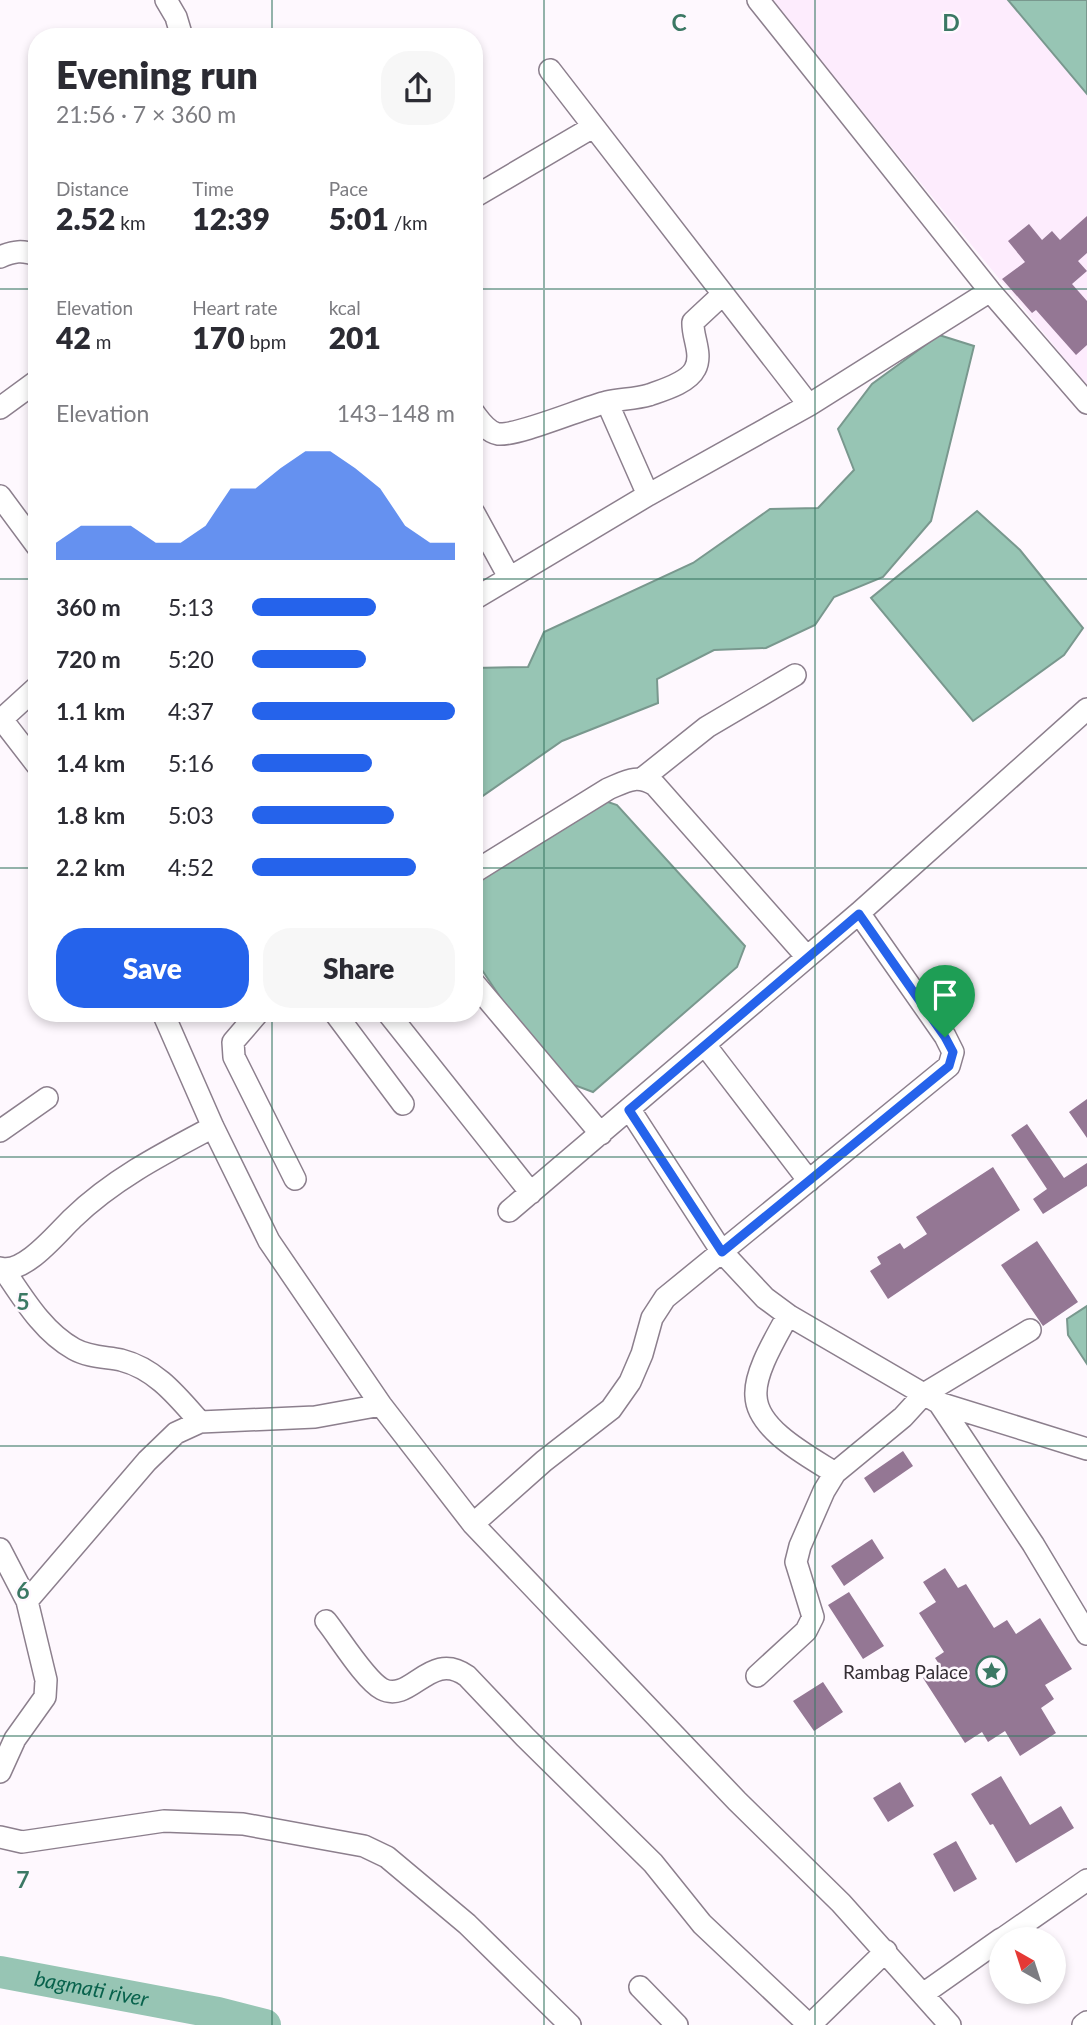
<!DOCTYPE html>
<meta charset="utf-8">
<style>
body{margin:0;font-family:Lato,sans-serif;background:#f7f7f7;color:#2b2b33;height:100vh;display:flex;flex-direction:column;font-size:26px;white-space:nowrap}
*{box-sizing:border-box;margin:0}
p{font-size:23px;color:#7c7c81}
.icon{flex:none;width:38px;height:38px;fill:none;stroke:currentColor;stroke-width:2;stroke-linecap:round;stroke-linejoin:round}
.map{position:relative;flex:1;overflow:hidden}
.panel{position:absolute;left:28px;top:28px;width:455px;height:994px;display:flex;flex-direction:column;background:#fff;border-radius:28px;box-shadow:0 4px 10px #0003}
.panel>*{flex:none}
.needle{width:46px;rotate:321deg}
.buttons{position:absolute;left:989px;top:1927px;display:grid;gap:14px}
.buttons a{display:grid;place-items:center;width:77px;height:77px;border-radius:50%;background:#fff;box-shadow:0 4px 10px #0003;font-size:35px}
.pin{position:absolute;display:grid;place-items:center;width:60px;height:60px;color:#fff;margin:-72px -30px;border-radius:50% 50% 50% 0;rotate:-45deg;box-shadow:0 0 7px #0007}
.pin .icon{rotate:45deg}
.round{display:grid;place-items:center;flex:none;width:74px;height:74px;border-radius:28px;background:#f7f7f7}
.overview{display:flex;align-items:center;justify-content:space-between;height:119px;padding:0 28px}
h1{font-size:38px;font-weight:800;line-height:52px}
.stats{display:grid;grid-template-columns:repeat(3,1fr);gap:10px;height:119px;padding:7px 28px}
.stats div{display:grid;align-content:center}
.stats b{font-size:30px;font-weight:800}
.stats small{font-size:19px;font-weight:400}
.stats p{font-size:19px}
.chart{height:196px;padding:14px 28px}
.chart p{display:flex;justify-content:space-between}
.chart svg{width:100%;height:126px;margin-top:7px;fill:#2563eb;opacity:.7}
.cta{display:flex;gap:14px;margin-top:auto;padding:14px 28px}
.cta a{flex:1;height:80px;border-radius:28px;background:#2563eb;color:#fff;font-size:28px;font-weight:800;line-height:80px;text-align:center}
.cta a+a{background:#f7f7f7;color:#2b2b33}
ul{padding:0 28px;list-style:none;font-size:23px}
li{display:grid;grid-template-columns:112px 84px 1fr;align-items:center;height:52px}
li i{height:18px;border-radius:9px;background:#2563eb}
.map>svg:first-child{display:block}
</style>
<div class="map">
<svg width="1087" height="2025" viewBox="0 0 1087 2025">
<rect width="100%" height="100%" fill="#fef8fe"/>
<!-- built -->
<path fill="#fdecfd" d="M771 0H1087V386Z"/>
<!-- water -->
<path fill="#97c5b4" stroke="#79988e" stroke-width="2" d="M1008 0H1087V94Z
M939 335 974 346 931 521 883 577 834 597 815 625 766 648 714 650 657 679 658 703 562 741 474 802V668L528 667 544 632 693 563 770 509 818 508 854 470 838 429 872 384Z
M977 511 1020 550 1083 628 1064 655 973 721 871 598Z
M605 801 617 805 745 946 737 967 593 1092 574 1085 518 1024 474 958V878Z
M1087 1306V1364L1068 1335 1067 1319Z"/>
<g fill="none" stroke-linecap="round" stroke-linejoin="round">
<!-- river -->
<path stroke="#97c5b4" stroke-width="32" id="s1" d="M0 1972 218 2013 265 2025"/>
</g>
<!-- building -->
<path fill="#947794" d="M1087 216V253L1078 261 1087 271 1072 284 1087 301V345L1076 355 1036 310 1032 313 1002 279 1025 262 1008 241 1029 224 1042 240 1052 231 1060 240Z
M1087 1099V1138L1069 1112Z
M1027 1124 1064 1178 1087 1163V1186L1043 1214 1033 1199 1047 1189 1011 1135Z
M993 1167 1020 1210 888 1299 870 1271 881 1264 877 1257 900 1243 904 1249 927 1234 916 1217Z
M1037 1241 1078 1302 1043 1326 1001 1265Z
M903 1451 913 1466 874 1493 864 1478Z
M872 1539 884 1558 844 1586 831 1566Z
M945 1568 958 1588 966 1584 994 1628 1007 1620 1016 1634 1040 1618 1072 1669 1045 1685 1054 1699 1041 1708 1056 1733 1020 1756 1005 1731 988 1742 982 1732 965 1743 923 1678 941 1667 935 1658 944 1652 919 1613 936 1602 923 1582Z
M849 1592 884 1646 863 1659 828 1605Z
M823 1682 843 1712 814 1731 793 1701Z
M1001 1776 1030 1825 1061 1806 1074 1828 1016 1863 993 1824 990 1825 971 1794Z
M900 1782 914 1806 888 1822 873 1798Z
M956 1841 977 1879 954 1892 933 1854Z"/>
<g fill="none" stroke-linecap="round" stroke-linejoin="round">
<defs>
<path id="minor" d="M166 0 176 17 182 37
M758 0 990 291 1087 403
M550 70 809 405
M474 197 593 127
M0 257C14 251 22 250 37 255
M607 402 648 495
M0 408 37 381
M474 413C480 421 487 432 498 434 518 436 583 408 607 402 620 399 635 399 649 395 663 390 688 383 695 369 703 354 692 337 693 322L722 295
M0 496 37 546
M474 513 509 577
M474 599 648 495 809 405 990 291
M0 717 37 765
M2 719 37 687
M643 778 707 727 795 675
M474 872 608 789C627 781 636 774 655 785L807 957
M474 983 601 1134
M163 1013 213 1127 269 1241 381 1405 473 1524 737 1801 841 1903 950 2025
M258 1013 233 1042 234 1057 295 1179
M335 1013 403 1104
M388 1013 531 1193
M705 1045 809 1181
M630 1110 722 1252 765 1298 788 1315 939 1403 1087 1449
M0 1131 47 1098
M509 1211 859 913 1087 709
M0 1268C24 1275 57 1233 73 1218 113 1179 164 1153 213 1127
M4 1270C23 1298 43 1332 74 1349 88 1357 106 1357 121 1360 156 1369 177 1396 200 1422
M788 1315C777 1336 754 1372 756 1396 757 1430 810 1457 835 1473
M939 1403 1033 1544 1087 1634
M473 1524 544 1461 611 1409 630 1382 642 1354 652 1318 665 1298 949 1066 953 1052 945 1036 859 913
M0 1549 27 1601 46 1680 45 1697 15 1739 0 1772
M27 1601 147 1461 176 1433 200 1422 315 1417 381 1405
M326 1621C339 1637 365 1680 382 1689 411 1704 430 1649 467 1676L525 1737 653 1863 702 1924 809 2025
M757 1676 806 1631 813 1617 796 1562 800 1546 824 1491 835 1473 903 1417 924 1394 1030 1330
M0 1837 22 1842 164 1821 243 1824 364 1846 387 1857 467 1924 570 2025
M1002 1939 1087 1880
M640 1987 677 2025
M923 1994 1001 1939
M810 2025 886 1951
M1083 2025 1087 2022"/>
</defs>
<!-- minor casing -->
<use href="#minor" stroke="#8c7f8d" stroke-width="24"/>
<!-- minor -->
<use href="#minor" stroke="#fff" stroke-width="21"/>
</g>
<g fill="none" stroke-linecap="round" stroke-linejoin="round">
<defs>
<path id="route" d="M859 914 945 1037 953 1052 949 1066 722 1252 629 1110Z"/>
</defs>
<!-- route casing -->
<use href="#route" stroke="#fff" stroke-width="14"/>
<!-- route -->
<use href="#route" stroke="#2563eb" stroke-width="9"/>
</g>
<!-- grid -->
<path fill="none" stroke="#3b7864" stroke-width="2" stroke-opacity="0.55" d="M272 0V37M544 0V2025M815 0V2025M0 289H37M474 289H1087M0 579H37M474 579H1087M0 868H37M474 868H1087M272 1013V2025M0 1157H1087M0 1446H1087M0 1736H1087"/>
<!-- icons -->
<defs>
<symbol id="sight-ring" viewBox="-11 -11 22 22"><circle r="9.5" fill="#fef8fe" stroke="#3b7864" stroke-width="1.5"/><path d="M0-6L1.8-2.2L6-1.7L2.9 1.2L3.7 5.4L0 3.3L-3.7 5.4L-2.9 1.2L-6-1.7L-1.8-2.2Z" fill="#3b7864"/></symbol>
</defs>
<g fill-rule="evenodd">
<use href="#sight-ring" x="974" y="1654" width="35" height="35"/>
</g>
<g text-anchor="middle" stroke-width="5" stroke-linejoin="round" paint-order="stroke">
<!-- poi labels -->
<g font-size="19" fill="#342e34" stroke="#fef8fe" text-anchor="end">
<text x="968" y="1679">Rambag Palace</text>
</g>
<!-- water labels -->
<g font-size="21" font-style="italic" fill="#08624c" stroke="#fef8fe">
<text dy="7" stroke="none"><textPath href="#s1" startOffset="93">bagmati river</textPath></text>
</g>
</g>
<g font-size="23" text-anchor="middle" font-weight="bold" fill="#3b7864" stroke="#fef8fe" stroke-width="5" stroke-linejoin="round" paint-order="stroke">
<text x="679" y="31">C</text>
<text x="951" y="31">D</text>
<text x="23" y="1310">5</text>
<text x="23" y="1599">6</text>
<text x="23" y="1888">7</text>
</g>
</svg>
<div class="buttons">
<a><svg class="needle" viewBox="-14 -14 28 28"><path d="M0-13l5 13h-10z" fill="#e53935"/><path d="M0 13l5-13h-10z" fill="#7c7c81"/></svg></a>
</div>
<div class="pin" style="left:945px;top:1037px;background:#1e9e55"><svg class="icon" aria-label="arrive" viewBox="0 0 24 24"><path d="M6 21V4h12l-3 4 3 4H6"/></svg></div>
<section class="panel">
<div class="overview"><div><h1>Evening run</h1><p>21:56 · 7 × 360 m</p></div><a class="round"><svg class="icon" aria-label="share" viewBox="0 0 24 24"><path d="M12 15V3M7 8l5-5 5 5M5 13v7h14v-7"/></svg></a></div>
<div class="stats">
<div><p>Distance</p><b>2.52<small> km</small></b></div>
<div><p>Time</p><b>12:39</b></div>
<div><p>Pace</p><b>5:01<small> /km</small></b></div>
</div>
<div class="stats">
<div><p>Elevation</p><b>42<small> m</small></b></div>
<div><p>Heart rate</p><b>170<small> bpm</small></b></div>
<div><p>kcal</p><b>201</b></div>
</div>
<div class="chart"><p><span>Elevation</span>143–148 m</p>
<svg viewBox="0 0 160 44" preserveAspectRatio="none"><path d="M0 44V38L10 32L20 32L30 32L40 38L50 38L60 32L70 19L80 19L90 12L100 6L110 6L120 12L130 19L140 32L150 38L160 38V44z"/></svg>
</div>
<ul>
<li><b>360 m</b>5:13<i style="width:61%"></i></li>
<li><b>720 m</b>5:20<i style="width:56%"></i></li>
<li><b>1.1 km</b>4:37<i style="width:100%"></i></li>
<li><b>1.4 km</b>5:16<i style="width:59%"></i></li>
<li><b>1.8 km</b>5:03<i style="width:70%"></i></li>
<li><b>2.2 km</b>4:52<i style="width:81%"></i></li>
</ul>
<div class="cta"><a>Save</a><a>Share</a></div>
</section>
</div>
